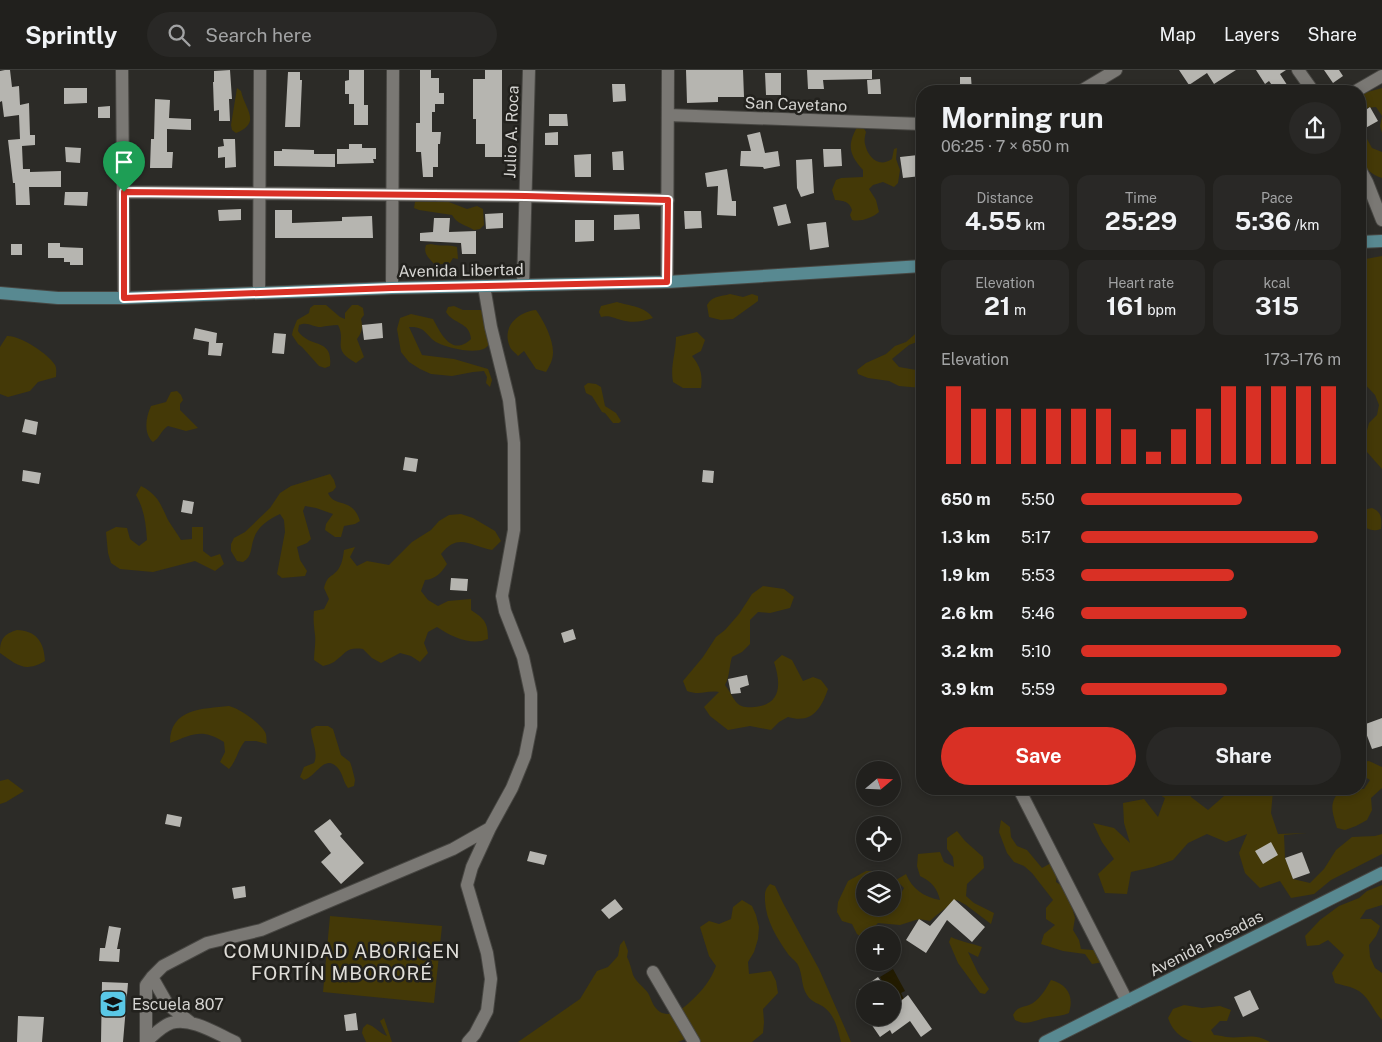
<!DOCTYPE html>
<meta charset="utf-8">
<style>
body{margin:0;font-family:"Public Sans",sans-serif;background:#292826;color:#f1f3f6;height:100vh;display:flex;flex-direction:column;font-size:19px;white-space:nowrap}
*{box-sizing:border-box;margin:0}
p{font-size:16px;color:#a2a3a4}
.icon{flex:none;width:28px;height:28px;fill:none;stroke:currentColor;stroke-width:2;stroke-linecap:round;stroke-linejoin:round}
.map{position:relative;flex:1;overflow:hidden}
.panel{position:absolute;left:916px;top:15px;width:450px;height:710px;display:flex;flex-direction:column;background:#21201d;border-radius:20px;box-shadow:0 2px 8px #0003,0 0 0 1px #3e3e3b}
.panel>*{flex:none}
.needle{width:32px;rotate:71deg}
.tools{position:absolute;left:856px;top:691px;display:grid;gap:10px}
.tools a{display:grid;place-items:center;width:45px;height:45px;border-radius:50%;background:#21201d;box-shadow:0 2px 8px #0003,0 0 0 1px #3e3e3b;font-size:25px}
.pin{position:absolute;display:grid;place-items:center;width:42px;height:42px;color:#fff;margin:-51px -21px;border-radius:50% 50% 50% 0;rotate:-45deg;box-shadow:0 0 5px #0007}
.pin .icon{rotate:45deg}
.round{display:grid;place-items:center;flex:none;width:52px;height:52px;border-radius:26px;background:#292826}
.summary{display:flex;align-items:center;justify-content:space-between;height:85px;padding:0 25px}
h1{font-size:28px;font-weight:700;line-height:38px}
.figures{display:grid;grid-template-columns:repeat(3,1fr);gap:8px;height:85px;padding:5px 25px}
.figures div{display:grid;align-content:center;border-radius:12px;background:#292826;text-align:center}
.figures b{font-size:25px;font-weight:700}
.figures small{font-size:14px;font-weight:400}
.figures p{font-size:14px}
.chart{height:140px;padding:10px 25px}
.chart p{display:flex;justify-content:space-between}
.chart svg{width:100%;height:90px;margin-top:5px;stroke:#d93025;stroke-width:6}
.button{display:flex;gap:10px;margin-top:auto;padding:10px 25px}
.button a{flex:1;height:58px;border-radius:30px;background:#d93025;color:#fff;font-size:20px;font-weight:700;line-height:58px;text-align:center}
.button a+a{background:#292826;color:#f1f3f6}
ul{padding:0 25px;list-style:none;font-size:16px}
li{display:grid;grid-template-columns:80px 60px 1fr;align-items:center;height:38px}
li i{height:12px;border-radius:6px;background:#d93025}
header{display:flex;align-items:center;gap:30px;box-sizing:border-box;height:70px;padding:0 25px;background:#21201d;border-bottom:1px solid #3e3e3b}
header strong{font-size:24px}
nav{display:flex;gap:28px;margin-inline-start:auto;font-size:18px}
.search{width:350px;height:45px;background:#292826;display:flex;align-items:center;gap:12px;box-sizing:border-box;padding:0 18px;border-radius:28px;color:#a2a3a4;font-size:19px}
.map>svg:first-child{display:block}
</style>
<header>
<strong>Sprintly</strong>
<div class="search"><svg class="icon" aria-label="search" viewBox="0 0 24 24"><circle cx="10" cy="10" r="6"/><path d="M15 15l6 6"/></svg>Search here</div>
<nav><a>Map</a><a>Layers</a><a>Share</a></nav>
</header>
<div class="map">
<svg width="1382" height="972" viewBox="0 0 1382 972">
<rect width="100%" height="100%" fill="#2c2b27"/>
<!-- green -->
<path fill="#443907" d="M237 18 241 21C245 40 262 52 236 63L232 60 231 55Z
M1382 18V63L1380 56 1382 46 1376 37 1365 38 1360 40V26L1364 23Z
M857 57H863L866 62C865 66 864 70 865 74 868 88 879 98 892 89L894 79 897 78 896 89 900 100 898 113 894 117 883 112 873 115 869 119 876 130 879 142C872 148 861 152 852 150L850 145 852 140C849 131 844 131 835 130L832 120 836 110 841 108 863 107V100C849 84 847 76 857 57Z
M1360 67 1367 69 1372 78 1382 82V108C1362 102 1360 86 1360 67Z
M420 129H441L467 139 477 136 483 139 484 155 480 159 474 160C466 155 457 154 452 145L419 140 414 138 415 132Z
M431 174C440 177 449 174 457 177L458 189 453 188 450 193 435 195C429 188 423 184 426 175Z
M1382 186V399L1367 382 1364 372 1369 353 1377 345 1379 335 1375 325 1360 309V190Z
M730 224 743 227 752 224 758 226V231L733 249 721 250 709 247 707 235C713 225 720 227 730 224Z
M617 232C629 236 645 236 653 248 642 252 631 253 621 250 613 248 609 245 601 247L599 242 601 236Z
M314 235H326L340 247 345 249V243L352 235H358L363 238 364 245 361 249C363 257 362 263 357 269L364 287 356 293C330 279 347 272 338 255 332 255 326 256 321 257 312 257 308 251 299 255L298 261C310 279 333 267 330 296L325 298 319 296 302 277 298 274 292 265 293 260 297 250 309 243 310 238Z
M454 236 463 240H484C486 247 491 263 490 270 489 289 448 278 438 273 426 267 427 256 409 257L422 285 454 289 488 299 492 310 490 317 486 313 487 307 484 301 473 302 452 306 431 304 420 299 409 292 401 282 397 259 400 248 411 244 433 249C441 264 452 287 471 269 470 252 453 254 446 242L448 237Z
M536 240C544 251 553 269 553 282 553 290 550 295 546 302L536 299 524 281 518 286C516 283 511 280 510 277 501 257 518 242 536 240Z
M922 258V270L909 275 892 289 899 297 922 301V318L899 316 889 311 868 308 858 304 857 300 866 293 886 284 895 276 906 272Z
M697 262 705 270 701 281 692 286C700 296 703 304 701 318H683L673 312C670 297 676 282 676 267Z
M7 266C19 265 49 284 55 295 57 299 56 303 56 307L38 312 30 321 8 327 0 324V277Z
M588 313 596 314 601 317 605 336 616 343 621 351 619 353H613L605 343 602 342 592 326 586 323 584 316Z
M177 321 181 325 183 330 180 334V340L198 358 186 361 168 356C161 360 160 368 153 372 143 363 146 347 151 336L166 332 171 322Z
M330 404 334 410 336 417 333 421 328 423C335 439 352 426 360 451L355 454 344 456 341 467H335L325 460 326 454 333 444 316 438 305 436 303 441 311 469 307 473 297 477 300 490 307 501 305 506 282 508 277 504 285 462 284 450 280 444C269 449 258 456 254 468 250 478 253 486 243 492L237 491 231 481V474L234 468 245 462 270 438 280 423 291 416Z
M141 416C158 425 160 433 168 450 172 457 177 463 181 470L192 469V457H203V481L211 487 220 484 224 494 215 501 195 491 153 502 120 499 111 493 108 483 106 462 116 457 127 458 130 469 139 476 147 470C146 453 144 439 136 425Z
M1372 438C1382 442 1382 449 1381 459 1375 461 1371 461 1365 457L1364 444 1367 439Z
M461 444 473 448 495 461 501 471 492 480C471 476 458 462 441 484L447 494C441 503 436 509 425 510L421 521 428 530 438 536 448 531 471 529V540C485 549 488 553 488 569 471 576 452 567 437 557L428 562 424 573 428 583 420 592 411 586 400 583 381 593 372 588 363 579C345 577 347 583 334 592 331 594 326 595 323 596L314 590C314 582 316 573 315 565 314 556 313 550 314 541L324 539 329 529 324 518C328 505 329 509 337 501 342 495 343 488 344 480L355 477 350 487 357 496 367 491 389 495 412 472 431 460 439 451 449 445Z
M763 516 784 519 794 527 790 538 770 543 758 542 750 550V574L742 582 732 587C729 596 730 606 725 615 729 620 732 627 736 632 740 637 748 638 754 637 782 635 781 613 774 592L782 585 792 590 803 611 813 607 821 610 828 619C821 639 812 654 788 647L779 652 771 660 750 656 728 660 710 646 704 637 719 622C705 620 701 626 687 621L683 611 703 587 716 567 725 560 739 544 752 524Z
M17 560C36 561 44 571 45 591 25 603 17 595 0 583 0 569 4 564 17 560Z
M229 636C240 639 259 652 265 662 267 665 266 670 267 674L256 671H245C237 681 237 690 229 699L220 692 225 682 224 672C202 658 193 664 170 673 170 638 202 639 229 636Z
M316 656H328L333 659 341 685 350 692 352 698 355 710 354 716 348 718C343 712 343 703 337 697 324 684 316 707 304 710L300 707 304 697 314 693C319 682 311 671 311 659Z
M1369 691 1382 697V718L1371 728 1372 740 1367 750 1356 756 1345 760 1337 758C1332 741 1328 732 1342 719H1364L1370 710 1360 704V692Z
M8 709 24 721 6 732 0 734V711Z
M1150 719H1188L1191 727 1208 740 1224 726 1228 719H1271L1273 721 1271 743 1278 764 1307 763 1284 765 1285 788 1293 809 1310 813 1324 799 1336 780 1352 767 1375 766 1382 764V784L1331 810 1314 824 1291 828 1280 811 1260 818 1245 803 1239 783 1247 764 1226 772 1207 764 1188 773 1173 790 1153 797 1131 802 1127 824 1105 823 1098 804 1114 789 1102 772 1093 753 1114 758 1130 773 1124 753 1123 733 1144 729 1158 747 1165 728Z
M1001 750 1010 757 1011 767 1017 776 1027 780 1042 798 1051 793 1057 802 1056 812 1067 819 1075 848 1073 860 1079 870 1081 879 1103 881V892L1092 894 1085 884 1063 881 1041 874 1044 864 1055 855 1046 849V838L1053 830 1032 803 1024 796 1014 792 1007 783 999 762Z
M957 761 965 771 983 787 984 798 967 814 966 826 974 833 994 843 991 854 966 835 957 830C947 836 938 844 930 851L919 849 900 855 878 853 871 860 869 865H865V870L857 864 852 854 842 851 837 842 838 832 848 811 866 801H878L879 810H865V838H892L893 824 899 827 904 818 896 810 906 804C912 819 924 827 940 830 937 818 932 812 920 806L917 796 918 784 940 782 944 792 954 797 953 787 947 779V768Z
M770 814 775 816 783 833 819 899 851 972H841C838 960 835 946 825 938 819 933 812 933 807 925 801 916 803 905 798 895 796 891 791 888 788 884 777 868 766 851 765 831 765 824 764 820 770 814Z
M1382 815V835L1366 840 1360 849H1371L1380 856 1376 866 1369 875 1370 887 1375 898 1382 903V950C1373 941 1368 924 1355 919 1349 916 1341 915 1335 913L1332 903 1344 885 1328 870 1319 875 1307 876 1305 866 1320 850 1339 836 1359 828 1367 821Z
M742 830 752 836 756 845 759 857 758 869 754 882 748 892 749 904 771 901 776 911 778 923 763 939 764 952 763 963 752 972H700L685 969 678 972H518L580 929 597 901 608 897 618 886 620 875 624 870 628 881 627 887C630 893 631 898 633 905 636 912 644 917 648 923 650 926 651 930 653 934 663 952 680 942 691 931 702 921 711 910 716 896L709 886 700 857 709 851 719 854 731 849 733 837Z
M330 846 442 856 434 933 323 922Z
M951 867C961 872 972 873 982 877L978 887 968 882 978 903 989 919 985 924 980 923 958 893 949 872Z
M1051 910C1068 915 1074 926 1069 943 1062 946 1057 946 1050 947 1036 949 1028 957 1015 950L1013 945C1018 935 1025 938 1033 933 1041 927 1046 919 1051 910Z
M1184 935 1202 938 1220 936 1231 940 1227 951H1220L1211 960 1214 965C1218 965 1222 966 1226 967 1245 969 1252 962 1270 972H1193C1180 968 1172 960 1168 948L1173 939Z
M384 948 392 972H366L362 963 363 958 367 954C375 956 379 963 387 966L380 951Z"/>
<!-- water -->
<path fill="#231c01" d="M893 899 905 921 901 923 904 929 895 934 893 930 892 920H887L880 907Z"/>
<!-- building -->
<path fill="#b6b5b0" d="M5 0H10L12 17 19 16 20 35 29 33 30 65H35V75L22 76 23 99H30V102L61 101V117H29L30 135H16L15 113H13L8 70 20 69 19 45 4 47 2 31 0 32V1Z
M230 0 232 29H229L230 51H219V40L214 41 213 12H214V1Z
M349 0H364V35H368V55H354V34H349V24H345V11L349 10Z
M420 0H431V8H439V23H444V34H435V42H432V62H441L440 74H438V97H433V107H423L421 82H416V53H420Z
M485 0H502V87H485V74H476V49H473V9H485Z
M686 0H743L744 27H718V32L687 33Z
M807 0H872V9L823 10 824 19H808Z
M1179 0H1236L1214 14 1207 3 1189 15Z
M1256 0H1286L1280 4 1291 21H1276L1269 11 1265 14Z
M1324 0H1339L1343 6 1333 13Z
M288 2H300V10H302L300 57H285Z
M765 3H781V25H766Z
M960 7H971L972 21H960Z
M880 9 881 24H868L867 10Z
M612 14H625L626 31 613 32Z
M64 18H87V33L64 34Z
M155 29 170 30 169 48 191 49V60L167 59V82H173L172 98H150L151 69H154Z
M110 36V48H98V37Z
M1370 37 1378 51 1360 61V44Z
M549 44H567L568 56H549Z
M558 62V75H545V63Z
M760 62 765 83 778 81 780 96 764 99 763 97 740 96 741 81H751L747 65Z
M223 69H235L236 97 225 98V87L218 88V77L224 76Z
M349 74H362V78H376V89H373L374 93 337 94V79H349Z
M65 77 81 78 80 93 66 92Z
M282 79 314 80V84H335V97L274 96V81H282Z
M823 79H841L842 96 824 97Z
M623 81 624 100H613L612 82Z
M591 84V107H575L574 85Z
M918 85 921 106 903 108 900 87Z
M812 89 814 123 801 127 797 118 796 90Z
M727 99 732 131H736V146L717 145 718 116 707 117 705 103Z
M65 122H88L87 136 64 135Z
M786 134 791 153 778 156 773 137Z
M241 139V150L219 151 218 140Z
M275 140H292V153L342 151V147L372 146 373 168H275Z
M684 141H701L702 158 685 159Z
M503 143V158L486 159 485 144Z
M639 144 640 159 614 160V145Z
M434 148H450L449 162 476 161V184H462L461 173 420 171V163L433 162Z
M575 150H594V171L575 172Z
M826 152 829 177 810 180 807 154Z
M48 173H60V177L83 178V195H70V192H64V188H48Z
M11 174H22V185H11Z
M382 253 383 268 364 270 362 255Z
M195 258 217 263 216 273H223L221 286 208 285 209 272 193 269Z
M274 263 286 264 284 284 272 283Z
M25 349 38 352 36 365 22 362Z
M405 387 418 389 416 402 403 400Z
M23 400 41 403 39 414 22 411Z
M703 400 714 401 713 413 702 412Z
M183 430 194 432 192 444 181 442Z
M451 508 468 509 467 521 450 520Z
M573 559 576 569 564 573 561 563Z
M747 605 749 615 740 618 741 623 731 624 728 609Z
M1382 648V676L1372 679 1363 655Z
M167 744 182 747 180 757 165 754Z
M330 749 342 764 340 766 364 793 341 814 321 792 331 783 314 761Z
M1271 772 1278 785 1263 794 1255 781Z
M530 781 547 785 544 795 527 791Z
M1302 782 1310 803 1293 809 1285 788Z
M245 816 246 827 234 829 232 818Z
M615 829 623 839 609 849 601 840Z
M954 829 985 857 972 872 947 850 926 883 906 870 919 849 930 856Z
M109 856 121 858 117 879H120L119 892 99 891 100 878H105Z
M290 872 294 882 282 887 278 877Z
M878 907 887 920H859Z
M102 912 128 913 123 972H101Z
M1250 920 1259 939 1243 947 1234 927Z
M908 925 932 959 921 967 910 951 892 964 890 960 880 967 867 948H892V938Z
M356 943 358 960 346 961 344 945Z
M18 946 44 947 42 972H17Z"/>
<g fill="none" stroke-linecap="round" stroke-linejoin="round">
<defs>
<path id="street" d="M122 0 124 228
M1298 0 1313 21
M1081 21 1116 0
M1356 21 1382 6
M668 45 922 54
M1360 99 1367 112 1382 150
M124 122 526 126 668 130
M667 212 668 0
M523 215 529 0
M392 218 393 0
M259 223 260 0
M1019 719 1127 931
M653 902 694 972
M152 907 168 935 190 952
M146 972V915L152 907 163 896 207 873 261 860 453 779 490 758
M146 972C153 965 162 956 171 953 192 947 217 964 235 972
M468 972 475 964 487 941 491 909 487 883 467 815 472 797 490 758 512 718 525 686 531 656V624L523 587 505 541 502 526 514 460V373L509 330 491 257 484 216"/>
<path id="secondary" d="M1360 172 1382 171
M0 223 58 228H124L392 218 667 212 922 196
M1045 972 1382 803"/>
</defs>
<!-- street casing -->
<use href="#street" stroke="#474642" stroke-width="14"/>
<!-- secondary casing -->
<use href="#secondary" stroke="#474642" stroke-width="14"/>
<!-- street -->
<use href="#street" stroke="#7a7874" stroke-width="12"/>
<!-- secondary -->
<use href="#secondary" stroke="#588991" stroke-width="12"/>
</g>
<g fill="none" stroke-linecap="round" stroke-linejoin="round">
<defs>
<path id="route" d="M124 122 526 126 668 130 667 212 392 218 124 228Z"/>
</defs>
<!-- route casing -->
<use href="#route" stroke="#fff" stroke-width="10"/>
<!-- route -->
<use href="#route" stroke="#d93025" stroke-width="6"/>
</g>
<!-- icons -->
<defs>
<symbol id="school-square" viewBox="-11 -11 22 22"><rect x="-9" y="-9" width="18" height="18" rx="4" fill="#5ac8e6" stroke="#22211d"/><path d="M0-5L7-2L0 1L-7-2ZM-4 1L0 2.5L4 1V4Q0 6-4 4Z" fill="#111"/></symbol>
</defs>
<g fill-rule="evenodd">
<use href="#school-square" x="97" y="918" width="32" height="32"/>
</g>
<g text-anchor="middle" stroke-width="5" stroke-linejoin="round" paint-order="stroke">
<!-- street labels -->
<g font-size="16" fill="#d5d4d1" stroke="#22211d">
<text transform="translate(796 34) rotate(2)" y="6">San Cayetano</text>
<text transform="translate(511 62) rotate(-88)" y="6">Julio A. Roca</text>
<text transform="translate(461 200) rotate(-1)" y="6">Avenida Libertad</text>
<text transform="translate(1206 873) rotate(-27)" y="6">Avenida Posadas</text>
</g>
<!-- poi labels -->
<g font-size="16" fill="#d5d4d1" stroke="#22211d" text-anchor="start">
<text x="132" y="940">Escuela 807</text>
</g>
<!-- quarter labels -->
<g font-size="19" letter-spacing="1" fill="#e0ded9" stroke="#22211d">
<text x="342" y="888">COMUNIDAD ABORIGEN<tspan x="342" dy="22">FORTÍN MBORORÉ</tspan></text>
</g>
</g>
</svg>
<div class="tools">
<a><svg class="needle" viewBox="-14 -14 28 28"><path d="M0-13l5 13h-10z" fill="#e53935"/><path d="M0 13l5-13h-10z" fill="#a2a3a4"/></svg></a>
<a><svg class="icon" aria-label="locate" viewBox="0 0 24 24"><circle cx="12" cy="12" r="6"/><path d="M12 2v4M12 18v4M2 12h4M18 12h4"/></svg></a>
<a><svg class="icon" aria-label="layers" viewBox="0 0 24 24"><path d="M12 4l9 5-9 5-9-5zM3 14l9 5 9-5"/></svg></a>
<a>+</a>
<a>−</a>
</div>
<div class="pin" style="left:124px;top:122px;background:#1e9e55"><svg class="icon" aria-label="arrive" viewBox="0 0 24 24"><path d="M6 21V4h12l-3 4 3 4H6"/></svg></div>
<section class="panel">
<div class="summary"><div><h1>Morning run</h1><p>06:25 · 7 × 650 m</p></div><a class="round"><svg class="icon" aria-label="share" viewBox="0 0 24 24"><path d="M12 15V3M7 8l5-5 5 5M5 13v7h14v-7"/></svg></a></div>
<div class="figures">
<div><p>Distance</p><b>4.55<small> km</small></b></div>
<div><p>Time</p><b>25:29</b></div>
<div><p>Pace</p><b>5:36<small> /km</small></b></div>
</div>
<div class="figures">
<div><p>Elevation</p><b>21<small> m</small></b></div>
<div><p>Heart rate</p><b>161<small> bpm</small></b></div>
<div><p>kcal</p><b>315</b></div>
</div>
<div class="chart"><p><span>Elevation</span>173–176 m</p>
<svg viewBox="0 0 160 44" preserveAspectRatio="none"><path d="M5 44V6M15 44V17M25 44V17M35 44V17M45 44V17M55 44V17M65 44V17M75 44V27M85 44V38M95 44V27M105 44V17M115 44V6M125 44V6M135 44V6M145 44V6M155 44V6"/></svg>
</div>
<ul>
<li><b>650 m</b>5:50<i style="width:62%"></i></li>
<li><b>1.3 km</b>5:17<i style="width:91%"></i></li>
<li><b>1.9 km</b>5:53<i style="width:59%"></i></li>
<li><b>2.6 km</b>5:46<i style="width:64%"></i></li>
<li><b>3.2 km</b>5:10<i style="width:100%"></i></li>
<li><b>3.9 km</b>5:59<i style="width:56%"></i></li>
</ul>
<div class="button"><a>Save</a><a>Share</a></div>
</section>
</div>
